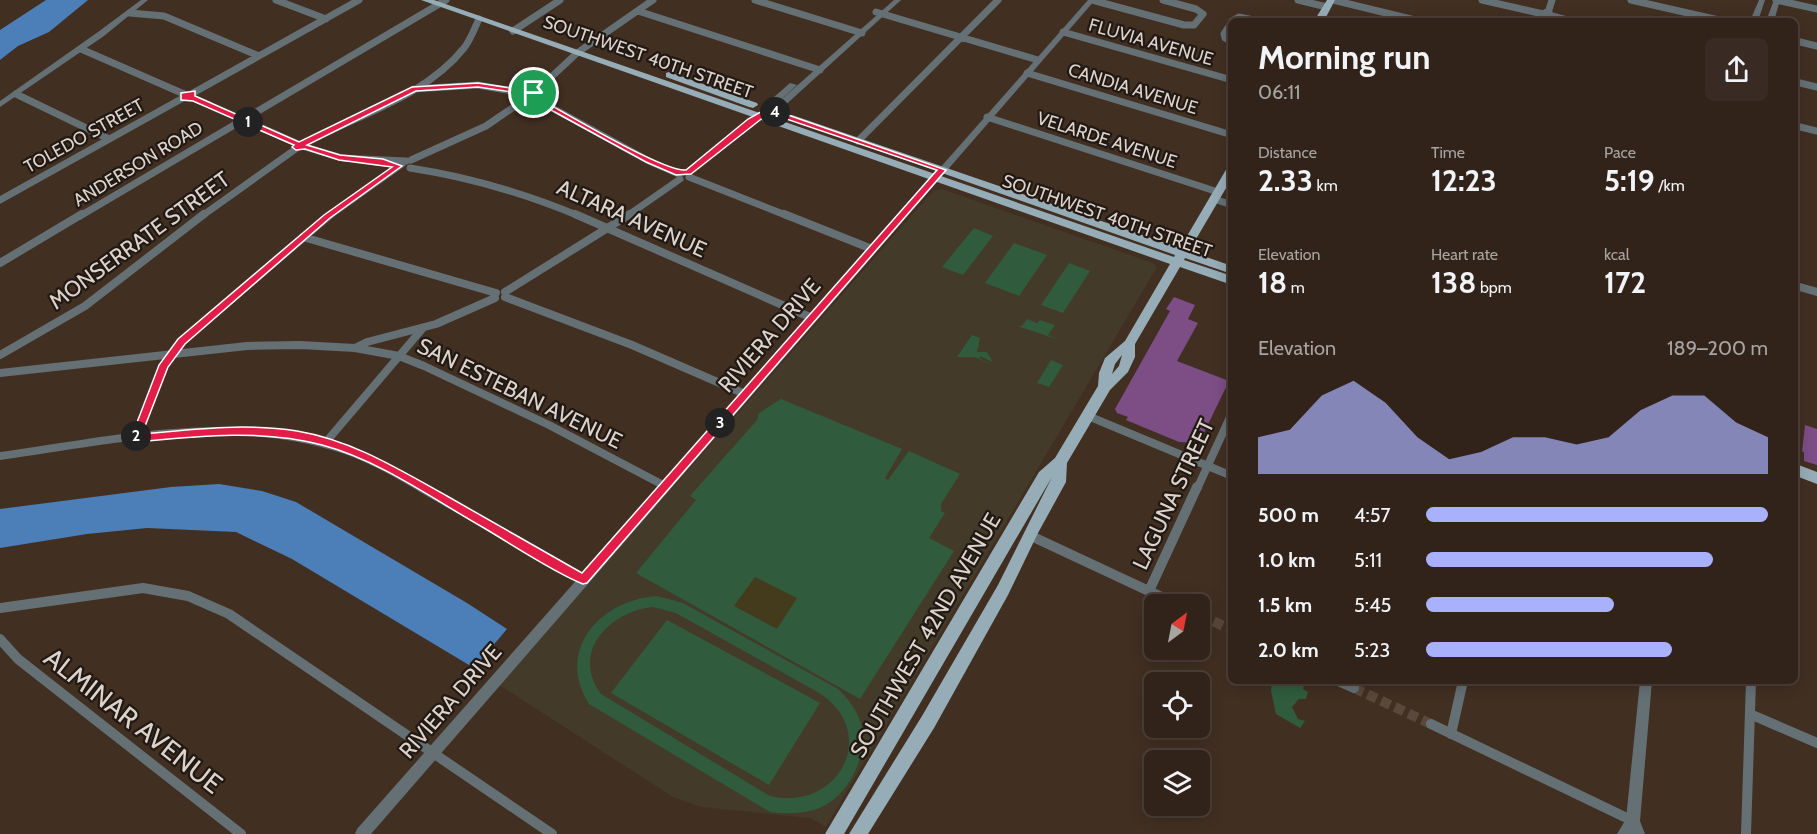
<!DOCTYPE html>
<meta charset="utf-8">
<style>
body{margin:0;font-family:Cabin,sans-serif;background:#392b23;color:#f1f3f6;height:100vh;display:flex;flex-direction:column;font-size:22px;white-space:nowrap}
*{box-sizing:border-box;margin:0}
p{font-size:20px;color:#a8a4a2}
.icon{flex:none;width:33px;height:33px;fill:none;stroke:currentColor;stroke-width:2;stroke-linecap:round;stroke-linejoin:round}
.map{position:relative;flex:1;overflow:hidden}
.panel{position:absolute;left:1228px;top:18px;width:570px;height:666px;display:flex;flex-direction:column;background:#31231a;border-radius:9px;box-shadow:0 3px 15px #0003,0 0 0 2px #4c4039}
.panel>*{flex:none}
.needle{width:39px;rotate:32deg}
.controls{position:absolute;left:1144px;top:594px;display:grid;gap:12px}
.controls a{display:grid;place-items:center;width:66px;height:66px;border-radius:9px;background:#31231a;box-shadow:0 3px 15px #0003,0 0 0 2px #4c4039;font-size:30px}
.pin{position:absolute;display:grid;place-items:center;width:51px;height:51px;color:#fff;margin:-26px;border:3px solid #fff;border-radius:50%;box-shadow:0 2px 6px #0007}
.km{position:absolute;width:30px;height:30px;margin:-15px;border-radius:50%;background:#222;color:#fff;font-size:16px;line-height:30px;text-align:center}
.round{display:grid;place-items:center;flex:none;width:63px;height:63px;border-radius:9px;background:#392b23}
.summary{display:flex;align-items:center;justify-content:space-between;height:102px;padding:0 30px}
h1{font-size:33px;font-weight:800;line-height:45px}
.stats{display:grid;grid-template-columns:repeat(3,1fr);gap:9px;height:102px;padding:6px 30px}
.stats div{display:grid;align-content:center}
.stats b{font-size:30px;font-weight:800}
.stats small{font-size:16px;font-weight:400}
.stats p{font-size:16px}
.chart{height:168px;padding:12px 30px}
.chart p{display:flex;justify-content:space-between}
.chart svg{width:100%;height:108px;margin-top:6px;fill:#a9b0fc;opacity:.7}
ul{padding:0 30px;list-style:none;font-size:20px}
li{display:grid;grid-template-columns:96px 72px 1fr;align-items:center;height:45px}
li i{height:15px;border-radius:8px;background:#a9b0fc}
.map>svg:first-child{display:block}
</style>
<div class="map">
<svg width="1817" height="834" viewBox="0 0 1817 834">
<rect width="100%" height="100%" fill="#412f22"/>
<!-- education -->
<path fill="#433a29" d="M942 189 1153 263 1157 267 826 827 810 818 701 807 673 797 499 685 933 191Z"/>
<!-- green -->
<path fill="#305c3d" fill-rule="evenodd" d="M974 228 993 236 963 275 942 267Z
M1014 243 1047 255 1019 296 985 283Z
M1069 263 1090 271 1063 313 1041 305Z
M1027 319 1037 323 1040 320 1055 325 1048 335 1057 339 1017 326H1022Z
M972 335 980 338 977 352H987L993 362 980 356 979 358 994 366 975 357H957Z
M1051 360 1063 365 1049 387 1037 383Z
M781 399 902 449 885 478 888 480 909 451 960 474 941 504V511L945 513 929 538 954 551 860 699 636 573 696 500 690 496 757 420 759 413Z
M657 596 683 603 838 689C848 698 860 714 862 728 867 760 847 798 817 809 801 814 786 814 770 812L589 704C555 650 600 600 657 596ZM653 607 676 613 821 694C881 736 836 812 770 796L601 694C570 652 610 611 653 607Z
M667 620 820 703 769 785 611 693Z
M1272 681 1305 682 1303 689 1308 692 1306 699H1299L1292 707 1298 719 1305 721 1300 728 1276 714 1271 691Z"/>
<!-- sand -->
<path fill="#433b1b" d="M755 577 797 598 777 629 734 606Z"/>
<!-- water -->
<path fill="#4c7eb7" d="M46 0H88L49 32 18 46 0 60V30Z
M219 484 262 491 296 502 467 603 507 629 474 668 292 559 236 532 147 528 87 534 0 548V509L171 487Z"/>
<!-- building -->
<path fill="#7d4d86" d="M1174 297 1195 305 1188 319 1198 323 1177 361 1229 381 1199 443 1179 442 1126 420 1128 417 1117 413 1115 409 1170 311 1166 309Z
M1805 425 1817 429V465L1804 461V452H1802Z"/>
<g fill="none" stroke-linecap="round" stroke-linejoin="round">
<!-- minor-tunnel -->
<path stroke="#59483b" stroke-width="10" stroke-dasharray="10 5" stroke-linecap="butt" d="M1200 615 1232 630
M1354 688 1431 724"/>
<!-- minor-far2 -->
<path stroke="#657075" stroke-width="7" d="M276 0 326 19
M755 0 862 33
M1092 0 1184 25H1194L1203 14 1196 9 1163 0
M1298 0 1327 7
M1333 0 1419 21
M1482 0 1543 14
M1631 0 1723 21
M1776 0 1817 9
M638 11 820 70
M1544 15a3 3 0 1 1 6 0a3 3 0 1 1-6 0Z
M876 12 1038 60
M130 13 164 16 259 56
M1548 13 1552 0
M1552 16 1571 21
M1232 21 1239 17 1258 21
M1232 22 1224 34 1225 38 1232 41
M513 31 560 0
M1063 32 1232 80
M1796 41 1817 46
M81 49 184 94
M1027 73 1232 135
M1796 82 1817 87
M414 89 478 85 528 94
M193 93 359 0
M534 93 577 53 653 0
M534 93 536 95 534 98H526Z
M16 94 109 139
M191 97 298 144
M534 98 649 161 679 174
M987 117 1218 192
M1796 126 1817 131
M858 141 998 0
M306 143C359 114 425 97 464 48 471 39 474 29 479 19
M305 147 342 158 406 161
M411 160 486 126 527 98
M410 168C469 177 524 193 579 216
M688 172 768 110
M689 177 788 216
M1214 199 1232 205
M0 200 183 98
M80 216 446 0
M202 216 297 148
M329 216 402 164
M627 216 680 179"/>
<!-- minor-far1 -->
<path stroke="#657075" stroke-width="8" d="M575 214 812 318
M784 214 872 249
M303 237 496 293
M0 263 82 214
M1796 286 1817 292
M505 292 630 214
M505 297 632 345 745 394
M355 348 367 342 436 324 495 298
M0 355 85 306 204 214
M0 373 247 346 300 345 355 348 399 356 424 366 549 425 665 486
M1088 416 1232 476
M136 438 164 365 181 342 331 214
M326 442 423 328
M0 456C108 441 225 414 332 446 365 455 394 472 423 489
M1197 489 1232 413"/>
<!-- minor -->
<path stroke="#657075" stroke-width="10" d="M421 487 583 579
M1029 535 1168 600
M1149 591 1197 487
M0 608 143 588 188 596 229 614 552 834
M0 639 18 659 241 834
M1338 681 1354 688
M1750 714 1817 743
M1431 724 1633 821
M1451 734 1463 681
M1746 834 1751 681"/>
<!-- tertiary -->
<path fill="#657075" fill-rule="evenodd" d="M141 0H148L104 36 0 107V101L98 32Z
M894 0H901L781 109 765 112 764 110 766 104 790 83 797 85 774 106Z
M1088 0H1095L371 834H355L357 829Z
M1759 0H1765L1758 21H1750Z
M1774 0H1780L1774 21H1766Z
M1640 681H1652L1640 821 1645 834H1617L1626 819Z"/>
<!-- primary -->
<path fill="#96acb6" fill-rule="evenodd" d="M421 0H434L1174 257 1175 255 783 117 784 115H792L1180 248 1227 168 1232 165V178L1189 251 1232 266V274L1185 258 1184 260 1232 276V285L1180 267 1135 344V357L1128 372 1110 390 1067 463 1066 482 1038 533 1008 595 934 728 868 834H849L922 716 998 585 1052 477 844 834H825L1039 472 1055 458 1098 386 1099 373 1105 358 1125 341 1170 264ZM1122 355 1119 366 1112 374 1115 364Z
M1327 0H1335L1324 21H1314Z
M669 72 757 103 758 105 753 108 749 107 666 77V73Z
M1796 464 1817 472V484L1796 476Z"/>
</g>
<!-- route -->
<path fill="#e11d48" stroke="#fff" stroke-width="1.5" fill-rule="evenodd" d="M478 83 537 92 540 95 538 98C562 111 665 173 686 170L748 119 768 108 946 170 587 583 583 584C553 572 513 545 484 528 433 499 379 460 322 445 260 429 198 436 136 442L131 438 159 365 178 339 324 215 392 167 339 160 305 149 296 150 292 147 294 145 193 101 181 100V93L195 91V96L299 142 412 87ZM478 87 532 95 531 99 646 162 676 175 691 174 769 113 937 170 582 573C537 547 492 522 447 496 400 470 352 440 297 431 245 423 194 429 142 434L168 367 185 344 330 218 402 166 383 159 340 155 307 145 416 91Z"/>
<g text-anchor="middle" stroke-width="4.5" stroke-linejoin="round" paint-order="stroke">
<!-- far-street labels -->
<g font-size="18" fill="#ded3cb" stroke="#211914">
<text transform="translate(1151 42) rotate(16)" y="6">FLUVIA AVENUE</text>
<text transform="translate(648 57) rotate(19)" y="6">SOUTHWEST 40TH STREET</text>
<text transform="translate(1133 89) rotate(17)" y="6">CANDIA AVENUE</text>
<text transform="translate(84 136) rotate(-29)" y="6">TOLEDO STREET</text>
<text transform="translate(1107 140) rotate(18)" y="6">VELARDE AVENUE</text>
<text transform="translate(138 164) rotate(-31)" y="6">ANDERSON ROAD</text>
<text transform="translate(1107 216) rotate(19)" y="6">SOUTHWEST 40TH STREET</text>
</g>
<!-- street labels -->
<g font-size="22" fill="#ded3cb" stroke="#211914">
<text transform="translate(632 218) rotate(24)" y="8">ALTARA AVENUE</text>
<text transform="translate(139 240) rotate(-36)" y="8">MONSERRATE STREET</text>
<text transform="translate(769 335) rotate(-49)" y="8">RIVIERA DRIVE</text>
<text transform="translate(520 393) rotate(26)" y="8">SAN ESTEBAN AVENUE</text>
<text transform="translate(1173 494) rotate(-65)" y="8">LAGUNA STREET</text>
<text transform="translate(925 635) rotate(-60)" y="8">SOUTHWEST 42ND AVENUE</text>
<text transform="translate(450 701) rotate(-49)" y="8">RIVIERA DRIVE</text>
</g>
<!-- near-street labels -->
<g font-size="27" fill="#ded3cb" stroke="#211914">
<text transform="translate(133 721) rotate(38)" y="9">ALMINAR AVENUE</text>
</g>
</g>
</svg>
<div class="controls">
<a><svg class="needle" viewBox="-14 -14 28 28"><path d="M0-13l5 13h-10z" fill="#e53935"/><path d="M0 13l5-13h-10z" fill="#a8a4a2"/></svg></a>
<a><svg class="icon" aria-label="locate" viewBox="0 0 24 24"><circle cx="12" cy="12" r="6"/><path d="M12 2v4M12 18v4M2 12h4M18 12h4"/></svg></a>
<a><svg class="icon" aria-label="layers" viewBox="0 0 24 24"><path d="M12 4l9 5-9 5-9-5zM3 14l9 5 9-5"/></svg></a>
</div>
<div class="pin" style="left:534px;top:93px;background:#1e9e55"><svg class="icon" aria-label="arrive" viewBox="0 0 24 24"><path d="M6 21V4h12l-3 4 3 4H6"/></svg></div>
<b class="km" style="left:248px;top:122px">1</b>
<b class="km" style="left:136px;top:436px">2</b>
<b class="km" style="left:720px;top:423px">3</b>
<b class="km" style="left:775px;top:112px">4</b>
<section class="panel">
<div class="summary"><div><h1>Morning run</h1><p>06:11</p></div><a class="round"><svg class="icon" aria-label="share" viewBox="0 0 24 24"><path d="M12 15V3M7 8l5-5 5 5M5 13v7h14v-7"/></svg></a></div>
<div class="stats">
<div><p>Distance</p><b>2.33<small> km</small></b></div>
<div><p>Time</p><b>12:23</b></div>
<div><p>Pace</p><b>5:19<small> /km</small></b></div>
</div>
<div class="stats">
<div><p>Elevation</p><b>18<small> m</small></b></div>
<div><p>Heart rate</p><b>138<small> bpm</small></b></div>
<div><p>kcal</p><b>172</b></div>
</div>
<div class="chart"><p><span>Elevation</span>189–200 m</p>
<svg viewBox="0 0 160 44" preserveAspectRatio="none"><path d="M0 44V29L10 26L20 12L30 6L40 15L50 29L60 38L70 35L80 29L90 29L100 32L110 29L120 18L130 12L140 12L150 23L160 29V44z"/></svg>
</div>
<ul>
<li><b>500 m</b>4:57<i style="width:100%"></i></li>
<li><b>1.0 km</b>5:11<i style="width:84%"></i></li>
<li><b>1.5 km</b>5:45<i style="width:55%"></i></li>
<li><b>2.0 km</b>5:23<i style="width:72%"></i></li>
</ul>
</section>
</div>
